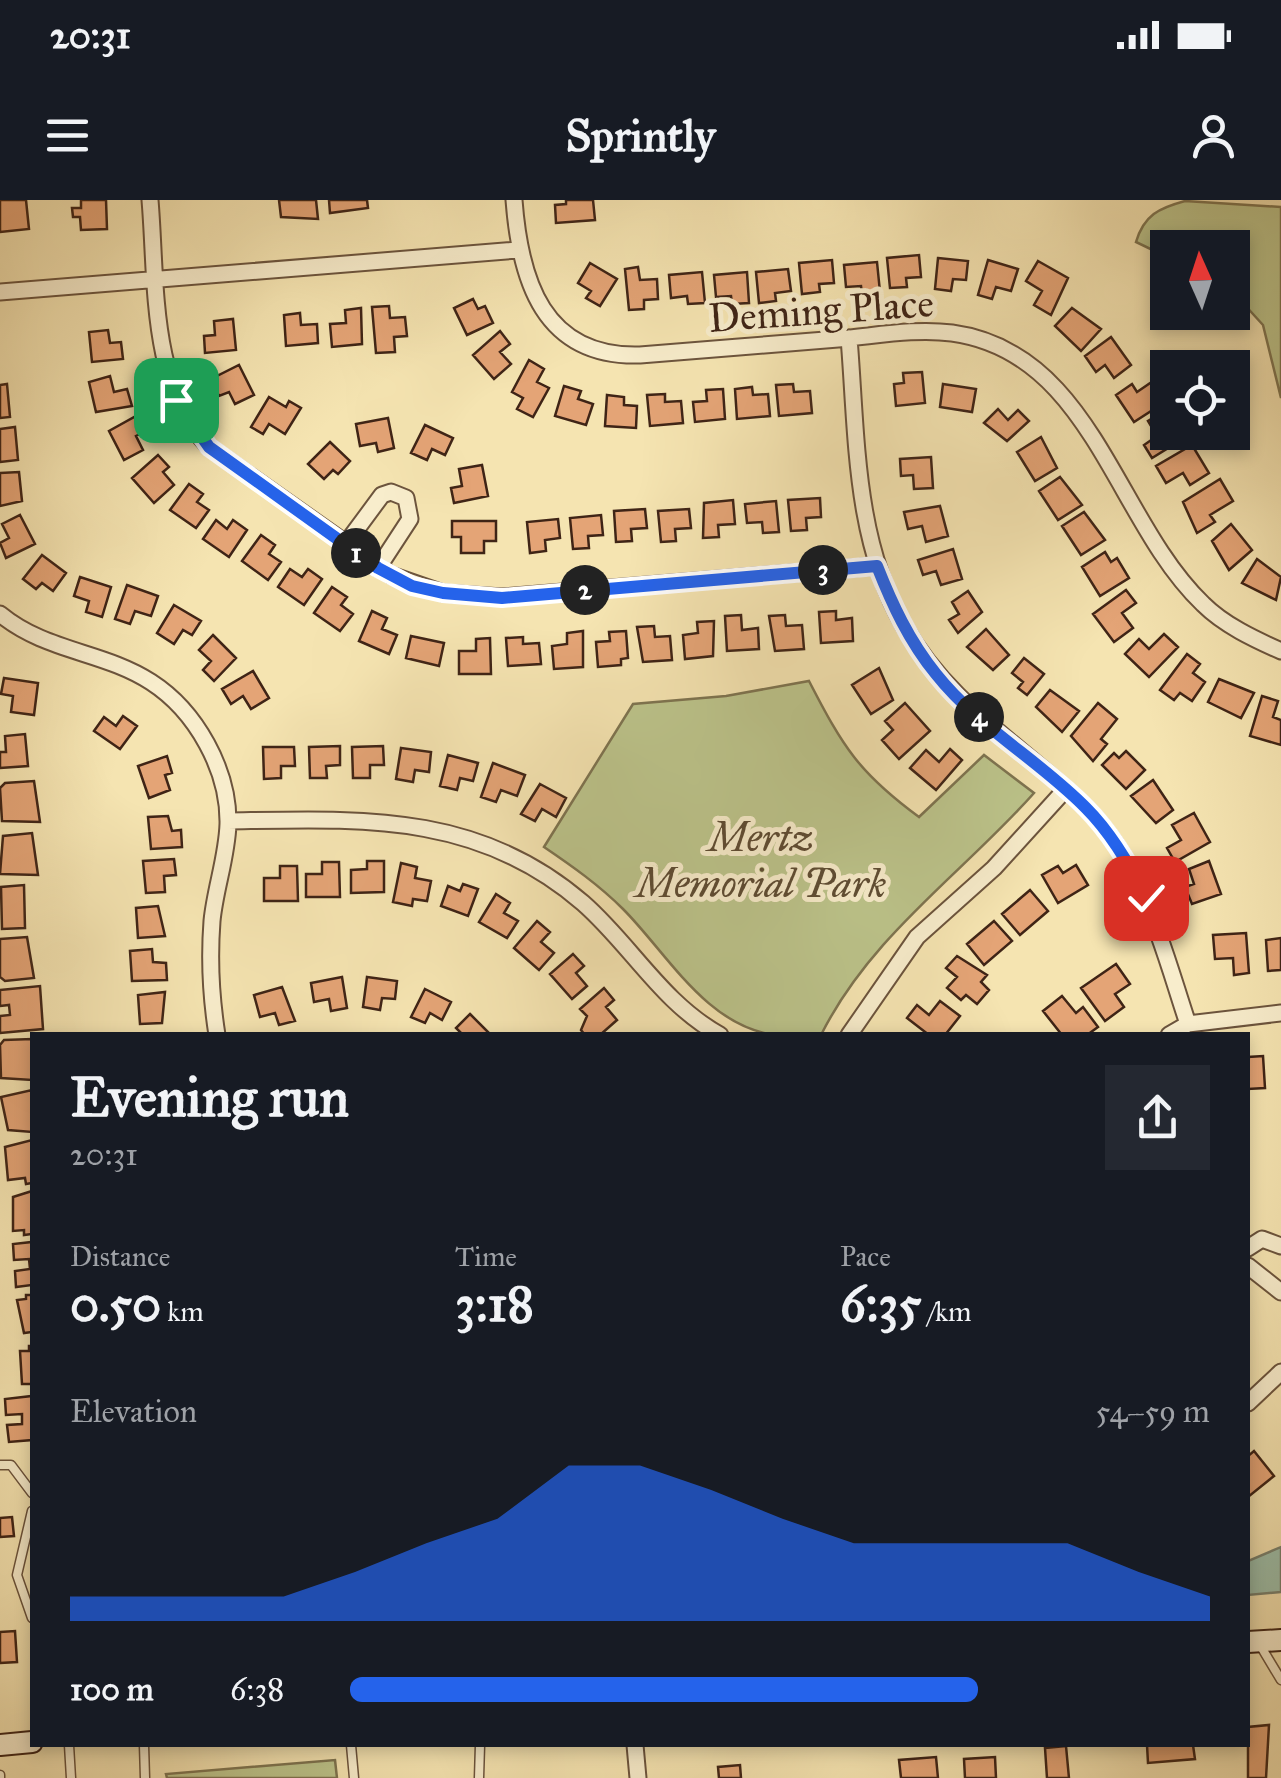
<!DOCTYPE html>
<meta charset="utf-8">
<style>
body{margin:0;font-family:"IM FELL Great Primer",serif;background:#242831;color:#f1f3f6;height:100vh;display:flex;flex-direction:column;font-size:38px;white-space:nowrap}
*{box-sizing:border-box;margin:0}
p{font-size:32px;color:#9ea1a6}
.icon{flex:none;width:55px;height:55px;fill:none;stroke:currentColor;stroke-width:2;stroke-linecap:round;stroke-linejoin:round}
.map{position:relative;flex:1;overflow:hidden}
.details{position:absolute;left:30px;top:832px;width:1220px;height:715px;display:flex;flex-direction:column;background:#171b24;border-radius:0px;box-shadow:0 5px 15px #0003}
.details>*{flex:none}
.needle{width:65px;rotate:357deg}
.fabs{position:absolute;left:1150px;top:30px;display:grid;gap:20px}
.fabs a{display:grid;place-items:center;width:100px;height:100px;border-radius:0px;background:#171b24;box-shadow:0 5px 15px #0003;font-size:50px}
.pin{position:absolute;display:grid;place-items:center;width:85px;height:85px;color:#fff;margin:-42px;border-radius:20px;box-shadow:0 5px 15px #0006}
.km{position:absolute;width:50px;height:50px;margin:-25px;border-radius:50%;background:#222;color:#fff;font-size:28px;line-height:50px;text-align:center}
.round{display:grid;place-items:center;flex:none;width:105px;height:105px;border-radius:0px;background:#242831}
.headline{display:flex;align-items:center;justify-content:space-between;height:170px;padding:0 40px}
h1{font-size:55px;font-weight:800;line-height:75px}
.metrics{display:grid;grid-template-columns:repeat(3,1fr);gap:15px;height:170px;padding:10px 40px}
.metrics div{display:grid;align-content:center}
.metrics b{font-size:50px;font-weight:800}
.metrics small{font-size:28px;font-weight:400}
.metrics p{font-size:28px}
.chart{height:280px;padding:20px 40px}
.chart p{display:flex;justify-content:space-between}
.chart svg{width:100%;height:180px;margin-top:10px;fill:#2563eb;opacity:.7}
ul{padding:0 40px;list-style:none;font-size:32px}
li{display:grid;grid-template-columns:160px 120px 1fr;align-items:center;height:75px}
li i{height:25px;border-radius:12px;background:#2563eb}
.status{display:flex;justify-content:space-between;align-items:center;height:70px;padding:0 50px;background:#171b24;direction:ltr}
.status svg{height:28px;fill:currentColor}
header{display:flex;justify-content:space-between;align-items:center;height:130px;padding:0 40px;background:#171b24;font-size:45px;font-weight:800}
.map>svg:first-child{display:block}
</style>
<div class="status"><b>20:31</b><svg viewBox="0 0 49 12"><path d="M0 12V9h3v3zM5 12V6h3v6zM10 12V3h3v9zM15 12V0h3v12zM26 1h20v11H26zM47 4h2v5h-2z"/></svg></div>
<header><svg class="icon" aria-label="menu" viewBox="0 0 24 24"><path d="M4 6h16M4 12h16M4 18h16"/></svg>Sprintly<svg class="icon" aria-label="person" viewBox="0 0 24 24"><circle cx="12" cy="8" r="4"/><path d="M4 21q1-7 8-7t8 7"/></svg></header>
<div class="map">
<svg width="1281" height="1578" viewBox="0 0 1281 1578">
<rect width="100%" height="100%" fill="#f5e4b1"/>
<filter id="stains"><feTurbulence type="fractalNoise" baseFrequency=".002" numOctaves="4"/><feColorMatrix values="0 0 0 0 .2 0 0 0 0 .09 0 0 0 0 .02 0 0 0 .5 -.17"/></filter>
<radialGradient id="worn" r=".72"><stop offset=".6" stop-color="#630" stop-opacity="0"/><stop offset="1" stop-color="#630" stop-opacity=".3"/></radialGradient>
<!-- green -->
<path fill="#bcc48b" stroke="#7e7450" stroke-width="2.5" d="M1185 1 1281 7V198L1263 125 1233 92 1232 48H1168L1167 57 1136 42C1144 15 1159 8 1185 1Z
M809 481C843 547 859 573 919 617L984 555 1034 593C962 674 871 735 821 835 806 835 790 837 775 835 706 826 667 753 623 709 599 685 572 666 544 647L633 504 726 496Z
M335 1560 337 1578H167L166 1574Z"/>
<!-- water -->
<path fill="#9cbfaa" stroke="#77816f" stroke-width="2.5" d="M1281 1347V1392L1248 1395V1361Z"/>
<!-- building -->
<path fill="#e4a476" stroke="#3f2416" stroke-width="2.5" d="M0 0H26L29 29 0 32Z
M81 0H106L107 29 81 30 80 17H73L72 8H81Z
M279 0H316L318 19 281 17Z
M329 0H367L368 8 330 13Z
M566 0H593L595 20 556 23 555 5 566 4Z
M919 55 921 77 906 78 907 87 890 88 887 58Z
M938 58 968 61 966 80 953 79 951 91 935 89Z
M832 60 834 83 819 84 820 92 802 94 799 63Z
M988 60 1018 69 1011 91 996 87 992 99 978 95Z
M1038 61 1068 78 1051 115 1034 105 1042 91 1026 81Z
M877 62 880 92 862 94 861 86 846 87 844 65Z
M590 63 617 79 600 106 586 98 591 91 578 83Z
M638 67 640 80 657 79 658 99 644 100V109L629 110 625 69Z
M788 69 791 91 775 93 776 101 759 103 756 72Z
M702 72 705 103 688 104 687 96 671 98 669 75Z
M747 72 749 103 732 104 731 96 716 97 714 75Z
M473 99 478 109 485 106 493 123 467 135 454 108Z
M389 106 390 118 405 117 407 136 394 137 395 152 376 153 372 107Z
M361 108 362 144 332 147 330 124 346 123 345 110Z
M1072 108 1101 129 1081 151 1055 126Z
M300 113 301 125 317 124 318 143 286 146 284 115Z
M233 119 236 150 205 153 204 136 215 135 214 121Z
M108 130 110 143 121 142 123 159 92 162 89 132Z
M500 131 510 144 500 152 511 164 494 179 473 155Z
M1111 137 1131 165 1114 178 1105 165 1096 172 1085 156Z
M529 160 544 169 537 182 549 188 533 217 517 209 523 198 512 192Z
M239 165 254 195 235 204 229 192 219 196 211 179Z
M922 172 925 203 896 206 894 184 904 183 903 173Z
M110 176 114 192 127 189 132 206 96 212 89 182Z
M1159 177 1168 190V200L1134 222 1116 195 1132 184 1137 192Z
M7 184 10 217 0 218V185Z
M793 184 794 192 810 191 812 213 779 216 776 185Z
M943 184 976 189 972 212 940 207Z
M564 186 581 191 578 199 593 204 586 225 555 216Z
M752 187 753 195 768 194 770 216 737 219 735 189Z
M723 189 725 219 695 222 693 202 707 201 706 190Z
M665 194V202L681 201 683 223 650 226 647 195Z
M607 195 624 197V205L637 206 636 228 605 226Z
M269 197 286 207 289 201 301 208 285 234 269 224 263 234 251 227Z
M998 209 1008 220 1018 210 1029 221 1007 241 984 223Z
M1168 209V232H1183L1186 237 1152 258 1144 245 1157 236 1148 221Z
M136 216 144 232 136 236 143 250 124 260 109 231Z
M388 218 394 248 378 252 376 243 360 246 356 224Z
M425 225 453 238 445 255 432 249 427 260 411 253Z
M15 227 18 260 0 262V229Z
M1041 237 1057 268 1035 281 1017 252Z
M330 242 350 261 338 274 333 270 324 279 308 264Z
M1192 245 1209 273 1190 285 1183 273 1166 283 1156 266Z
M158 255 169 267 163 272 174 285 154 303 132 278Z
M931 257 933 288 914 289 913 275 901 276 900 259Z
M482 265 488 296 454 303 451 288 462 286 459 269Z
M19 272 22 301 0 306V273Z
M1060 277 1082 305 1058 320 1039 291Z
M1220 279 1233 301 1210 315 1215 322 1197 333 1183 302Z
M189 284 203 294 197 302 209 310 196 328 170 310Z
M820 298 821 317 806 318 807 330 791 331 788 300Z
M733 300 735 324 718 325 719 337 703 338 704 303Z
M776 301 779 332 763 333 762 322 747 323 745 304Z
M940 306 948 336 926 342 922 326 908 329 904 312Z
M645 309 647 328 631 329 632 341 616 342 614 311Z
M689 309 691 328 675 329 676 341 661 342 658 311Z
M1084 312 1105 340 1081 355 1062 326Z
M20 315 35 344 6 358 0 343 9 338 2 324Z
M601 315 603 335 588 336 589 348 573 349 570 318Z
M558 319 560 338 545 340 546 351 530 353 527 322Z
M216 320 227 329 233 320 247 330 229 357 203 339Z
M452 321H496V341H484V353H461V337H452Z
M1231 324 1252 350 1229 370 1212 341Z
M261 335 275 345 269 354 281 362 268 380 242 361Z
M953 349 962 379 941 385 936 371 923 375 918 360Z
M1105 352 1111 362 1117 358 1129 378 1100 396 1082 367Z
M42 355 66 373 53 391 42 383 36 389 23 379Z
M1257 359 1281 377 1276 400 1242 383Z
M290 369 302 377 308 369 322 379 304 405 278 387Z
M80 377 111 387 102 417 86 412 89 401 74 396Z
M127 385 158 396 151 416 135 411 130 424 115 419Z
M332 387 347 397 341 405 353 414 340 431 314 413Z
M1126 390 1136 403 1122 413 1133 428 1114 442 1093 414Z
M968 391 982 412 958 433 949 420 959 414 952 402Z
M174 405 201 421 192 435 183 430 174 444 157 433Z
M372 411 387 418 382 429 397 435 389 454 359 441Z
M836 411V420L852 418 853 441 821 443 819 412Z
M741 415 742 430 758 428 759 449 727 451 725 416Z
M785 415 786 426 802 425 804 449 775 451 769 416Z
M714 421 713 456 685 459 683 435 698 433 697 422Z
M654 426 655 437 670 436 672 460 643 462 637 427Z
M986 429 1009 455 993 470 967 447Z
M583 431V467L554 469 552 446 567 444V433Z
M626 431 628 458 621 459V465L598 467 596 442 610 441 609 432Z
M1164 434 1178 447 1149 477 1125 454 1139 439 1149 449Z
M213 435 236 458 214 481 203 470 211 461 199 450Z
M411 436 444 443 439 466 406 458Z
M523 437V444L539 443 541 464 508 466 506 438Z
M490 438 491 474H459V451H476V439Z
M1187 454 1200 464 1193 473 1205 482 1192 501 1180 493 1174 500 1160 490Z
M1024 458 1044 474 1027 495 1018 488 1023 482 1012 473Z
M879 468 893 500 871 514 852 485Z
M253 471 269 498 251 509 243 496 231 504 222 489Z
M4 478 38 483 34 515 11 512 13 496 1 494Z
M1219 479 1254 493 1241 518 1208 502Z
M1050 490 1079 511 1062 532 1036 507Z
M1262 496 1278 501 1273 517 1281 520V545L1250 536Z
M905 503 930 531 899 559 882 540 893 530 885 521Z
M1098 503 1117 519 1101 539 1107 544 1093 561 1071 536Z
M123 516 137 526 120 549 94 531 104 517 116 526Z
M25 534 28 566 0 568V552H6L5 536Z
M340 546V565L326 566 327 578H310L309 547Z
M383 546 384 565H370V578H353L352 547Z
M263 547H294L295 566H281V578L264 579Z
M401 548 431 552 429 572 415 570 413 582 396 579Z
M950 549 962 560 936 590 910 568 926 550 939 562Z
M1126 551 1145 570 1126 589 1102 565 1114 553 1119 558Z
M448 555 478 563 473 581 460 578 457 590 440 586Z
M167 556 172 573 165 575 170 590 149 598 138 566Z
M493 563 525 575 517 596 501 590 496 602 481 597Z
M1153 580 1173 610 1156 623 1131 596Z
M34 581 40 622 2 621 0 588 5 583Z
M540 584 566 598 556 617 542 609 535 621 521 614Z
M1194 613 1210 642 1175 662 1167 648 1181 640 1172 625Z
M168 616 172 631 181 630 182 647 151 649 148 617Z
M32 633 38 675 0 674 3 636Z
M174 659 176 675 164 676 165 692 146 693 143 661Z
M367 661H384V692L351 693V670L367 669Z
M1209 661 1221 694 1192 704 1185 687 1194 684 1189 669Z
M322 662H339L340 697H306V674H322Z
M401 663 417 667 415 678 431 681 427 701 413 699 412 706 393 702Z
M1076 665 1088 685 1058 703 1042 675 1058 666 1063 673Z
M280 666H297L298 701H264V678H280Z
M463 684 478 689 468 716 441 706 448 686 460 691Z
M24 685 25 728 2 729 1 687Z
M1030 690 1048 711 1020 735 1002 714Z
M496 694 510 703 504 713 518 721 507 738 479 722Z
M158 706 165 736 138 738 136 708Z
M537 721 550 732 541 742 554 753 539 770 514 748Z
M994 721 1012 741 984 765 967 744Z
M1246 733 1249 773 1234 775 1233 758 1215 759 1213 735Z
M27 737 34 778 5 781 0 777V739Z
M1281 738V770L1268 771 1266 740Z
M152 749 153 762 166 763 167 780 132 781 130 751Z
M573 754 584 766 576 773 587 786 572 799 550 774Z
M957 756 987 775 981 782 989 790 977 804 966 795 961 800 947 788 957 777 946 768Z
M1116 764 1130 784 1115 794 1124 807 1105 821 1081 788Z
M342 777 347 808 331 811 329 799 314 802 311 783Z
M367 777 397 781 395 799 382 798 380 810 363 807Z
M40 786 43 829 0 833V816L10 815 9 805 0 806V790Z
M282 787 295 821 279 825 275 813 260 817 254 795Z
M604 788 614 800 606 807 617 820 600 835H585L581 830 587 816 580 809Z
M425 789 451 802 442 820 430 813 425 823 411 817Z
M165 792 162 823 140 824 138 795Z
M1062 796 1076 813 1083 807 1098 827 1087 835H1062L1043 811Z
M940 801 960 816 945 835H929L907 818 917 805 929 815Z
M470 814 491 835H463L456 828Z
M32 839V880L1 878 0 845 4 840Z
M1263 856 1265 888 1248 889V857Z
M32 890V932L8 930 1 897Z
M32 940V983L26 984 25 978 8 980 5 947Z
M32 991V1034L24 1035V1030L13 1031V997Z
M32 1042V1085L16 1087 15 1071 30 1069 29 1059 14 1060 13 1044Z
M26 1095H32V1132L24 1133 17 1100 26 1099Z
M29 1146H32V1188L31 1184H22L20 1151H29Z
M32 1196V1240L9 1242 7 1225 22 1224V1214L6 1215 5 1199Z
M1254 1251 1274 1276 1248 1297V1256Z
M12 1317 14 1336 0 1337V1318Z
M15 1431 17 1462 0 1463V1432Z
M1269 1525 1266 1578H1248V1527Z
M1147 1545H1193L1195 1559 1148 1563Z
M1066 1546 1069 1578H1047L1045 1548Z
M936 1557 938 1578H901L899 1560Z
M995 1557 996 1578H965L964 1559Z
M740 1565 741 1578H719L718 1567Z"/>
<g fill="none" stroke-linecap="round" stroke-linejoin="round">
<defs>
<path id="service" d="M0 1265H11L32 1293
M32 1311 17 1375 32 1418
M1260 1445 1281 1480
M69 1545 71 1578
M144 1545 145 1578
M351 1545 354 1578
M0 1575V1578
M479 1578 480 1545"/>
<path id="minor" d="M150 0C157 82 149 184 209 247L391 375 443 393 502 397 877 366
M514 0C520 80 543 158 640 155 706 150 772 144 838 139 875 136 915 128 952 133 1092 152 1115 320 1203 404 1224 425 1254 439 1281 451
M0 92 518 50
M849 138C857 235 854 339 904 426 948 504 1023 546 1085 607 1144 665 1163 749 1188 824
M345 345 382 295 391 292 406 298 410 319 378 368
M0 414C46 452 103 451 151 482 196 511 229 570 228 624 227 657 215 689 212 721 209 760 211 797 217 835
M228 621C358 619 477 611 583 703 631 745 662 803 720 835
M849 835 917 737 994 668 1064 591
M1169 835 1188 824 1281 813
M1248 1048 1262 1039 1281 1046
M1248 1066 1281 1092
M1248 1203 1281 1172
M635 1545 638 1578"/>
<path id="secondary" d="M1248 1442 1281 1440
M0 1545 32 1542"/>
</defs>
<!-- service casing -->
<use href="#service" stroke="#6c543d" stroke-width="11"/>
<!-- minor casing -->
<use href="#minor" stroke="#6c543d" stroke-width="19"/>
<!-- secondary casing -->
<use href="#secondary" stroke="#3f2416" stroke-width="24"/>
<!-- service -->
<use href="#service" stroke="#f8edcc" stroke-width="8"/>
<!-- minor -->
<use href="#minor" stroke="#f8edcc" stroke-width="15"/>
<!-- secondary -->
<use href="#secondary" stroke="#f8edcc" stroke-width="20"/>
</g>
<g fill="none" stroke-linecap="round" stroke-linejoin="round">
<defs>
<path id="route" d="M176 200 209 247 378 368 412 386 443 393 502 398 877 366C892 404 909 441 936 474 978 527 1039 560 1086 608 1112 634 1130 665 1146 698"/>
</defs>
<!-- route casing -->
<use href="#route" stroke="#fff" stroke-width="20"/>
<!-- route -->
<use href="#route" stroke="#2563eb" stroke-width="12"/>
</g>
<g text-anchor="middle" stroke-width="10" stroke-linejoin="round" paint-order="stroke">
<!-- street labels -->
<g font-size="40" fill="#3f2416" stroke="#f8edcc">
<text transform="translate(821 110) rotate(-4)" y="14">Deming Place</text>
</g>
<!-- park labels -->
<g font-size="40" font-style="italic" fill="#5e4c33" stroke="#f8edcc">
<text x="761" y="651">Mertz<tspan x="761" dy="46">Memorial Park</tspan></text>
</g>
</g>
<rect width="100%" height="100%" filter="url(#stains)"/>
<rect width="100%" height="100%" fill="url(#worn)"/>
</svg>
<div class="fabs">
<a><svg class="needle" viewBox="-14 -14 28 28"><path d="M0-13l5 13h-10z" fill="#e53935"/><path d="M0 13l5-13h-10z" fill="#9ea1a6"/></svg></a>
<a><svg class="icon" aria-label="locate" viewBox="0 0 24 24"><circle cx="12" cy="12" r="6"/><path d="M12 2v4M12 18v4M2 12h4M18 12h4"/></svg></a>
</div>
<div class="pin" style="left:176px;top:200px;background:#1e9e55"><svg class="icon" aria-label="arrive" viewBox="0 0 24 24"><path d="M6 21V4h12l-3 4 3 4H6"/></svg></div>
<div class="pin" style="left:1146px;top:698px;background:#d93025"><svg class="icon" aria-label="check" viewBox="0 0 24 24"><path d="M5 12l5 5 9-10"/></svg></div>
<b class="km" style="left:356px;top:353px">1</b>
<b class="km" style="left:585px;top:390px">2</b>
<b class="km" style="left:823px;top:370px">3</b>
<b class="km" style="left:979px;top:517px">4</b>
<section class="details">
<div class="headline"><div><h1>Evening run</h1><p>20:31</p></div><a class="round"><svg class="icon" aria-label="share" viewBox="0 0 24 24"><path d="M12 15V3M7 8l5-5 5 5M5 13v7h14v-7"/></svg></a></div>
<div class="metrics">
<div><p>Distance</p><b>0.50<small> km</small></b></div>
<div><p>Time</p><b>3:18</b></div>
<div><p>Pace</p><b>6:35<small> /km</small></b></div>
</div>
<div class="chart"><p><span>Elevation</span>54–59 m</p>
<svg viewBox="0 0 160 44" preserveAspectRatio="none"><path d="M0 44V38L10 38L20 38L30 38L40 32L50 25L60 19L70 6L80 6L90 12L100 19L110 25L120 25L130 25L140 25L150 32L160 38V44z"/></svg>
</div>
<ul>
<li><b>100 m</b>6:38<i style="width:73%"></i></li>
</ul>
</section>
</div>
